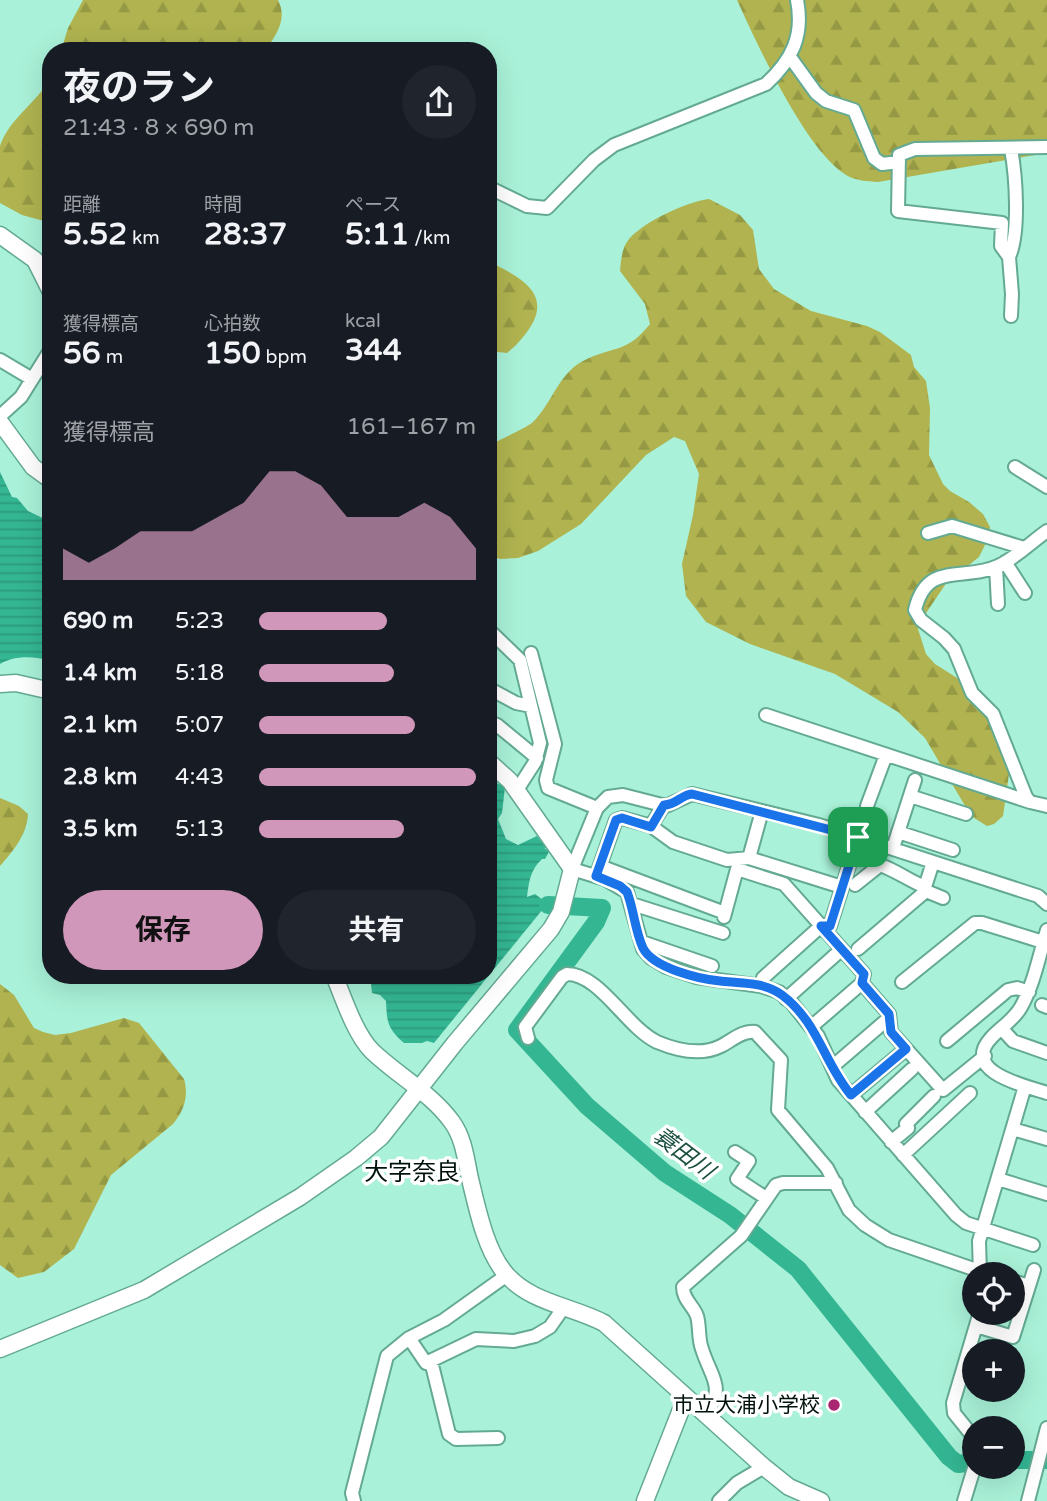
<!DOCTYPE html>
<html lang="ja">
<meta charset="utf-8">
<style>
body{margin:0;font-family:"Varela Round","Noto Sans JP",sans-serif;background:#20242c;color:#f1f3f6;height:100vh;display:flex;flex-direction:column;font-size:26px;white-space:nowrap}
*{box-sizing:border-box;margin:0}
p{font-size:23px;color:#9ea1a6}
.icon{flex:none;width:38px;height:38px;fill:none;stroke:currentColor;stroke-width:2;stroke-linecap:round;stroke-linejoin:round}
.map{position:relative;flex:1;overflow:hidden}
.sheet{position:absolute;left:42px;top:42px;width:455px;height:942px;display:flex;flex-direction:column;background:#171b24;border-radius:28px;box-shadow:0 7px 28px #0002}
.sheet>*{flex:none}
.tools{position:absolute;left:962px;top:1262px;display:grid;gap:14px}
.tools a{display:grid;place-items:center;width:63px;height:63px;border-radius:50%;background:#171b24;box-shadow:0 7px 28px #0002;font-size:35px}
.pin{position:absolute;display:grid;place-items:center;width:60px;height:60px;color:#fff;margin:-30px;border-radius:14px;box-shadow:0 4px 10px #0006}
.round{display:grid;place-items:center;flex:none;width:74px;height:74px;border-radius:37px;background:#20242c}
.summary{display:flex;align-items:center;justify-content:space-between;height:119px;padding:0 21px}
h1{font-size:38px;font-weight:700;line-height:52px}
.stats{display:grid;grid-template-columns:repeat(3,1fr);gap:10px;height:119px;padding:7px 21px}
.stats div{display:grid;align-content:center}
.stats b{font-size:30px;font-weight:700}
.stats small{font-size:19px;font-weight:400}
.stats p{font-size:19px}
.chart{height:196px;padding:14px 21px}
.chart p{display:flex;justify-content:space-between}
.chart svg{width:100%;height:126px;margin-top:7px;fill:#d197ba;opacity:.7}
.cta{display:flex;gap:14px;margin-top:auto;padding:14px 21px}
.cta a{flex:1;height:80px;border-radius:42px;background:#d197ba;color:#111;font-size:28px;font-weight:700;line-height:80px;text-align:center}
.cta a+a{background:#20242c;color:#f1f3f6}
ul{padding:0 21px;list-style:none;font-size:23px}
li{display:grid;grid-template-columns:112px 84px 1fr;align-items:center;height:52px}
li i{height:18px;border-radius:9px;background:#d197ba}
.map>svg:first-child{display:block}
</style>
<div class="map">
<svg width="1047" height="1501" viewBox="0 0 1047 1501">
<defs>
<pattern id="forest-firs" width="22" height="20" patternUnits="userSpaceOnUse" patternTransform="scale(1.75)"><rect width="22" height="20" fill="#b0b34f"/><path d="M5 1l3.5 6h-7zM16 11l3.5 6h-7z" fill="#969944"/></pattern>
<pattern id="water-rules" width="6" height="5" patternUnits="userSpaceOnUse" patternTransform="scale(1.75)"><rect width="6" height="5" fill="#34b693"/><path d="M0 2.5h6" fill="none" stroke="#2c9b7d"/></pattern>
</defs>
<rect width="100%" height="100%" fill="#a9f1d8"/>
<!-- forest -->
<path fill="url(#forest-firs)" d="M83 0H278C288 19 276 35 265 51H61L68 28Z
M737 0H1047V153L878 182C867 181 856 181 846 175 806 151 757 44 737 0Z
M51 78V223L22 215 0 203C0 188 0 160 0 146 9 119 37 102 51 78Z
M709 199 740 215 753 230 759 269 774 289 811 311 867 326 880 332 911 355 914 367 926 381 930 408 929 455 943 484 950 491 969 502 983 514 990 527 989 537 979 557 947 582 922 619 918 629 926 654 935 664 976 690 1010 767 1003 816 994 824 987 826 971 816 925 738 898 712 835 674 750 644 706 622 686 596 682 564 693 515 699 474 685 441 674 437 646 455 581 524 538 551 518 558 500 559 488 555 490 445C499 440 526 428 533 422 553 402 559 372 585 360 614 346 627 353 650 324L645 304 620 271C621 260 622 247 629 239 645 221 686 202 709 199Z
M488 261C517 276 554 292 529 329 523 338 515 347 507 353L488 351Z
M0 798 19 806 28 814C27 835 13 851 0 866Z
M0 984 14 995 34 1028 43 1032 55 1035 71 1033 124 1018 139 1023 184 1079C189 1096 184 1111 173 1124L111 1175 74 1249 44 1272 18 1278 0 1265Z"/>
<!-- water -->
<path fill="url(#water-rules)" d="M0 472 12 497 17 498 28 511 51 522V661C34 656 15 655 0 664Z
M488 779 505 787 502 813 498 819 506 839 518 845 537 836 541 841H546L545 849 550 850 545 859H542C530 870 529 882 527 897L535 894 547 903 560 900 557 909H543L434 1043 427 1041 422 1043H404C387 1028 387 1022 386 1001L380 995 372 993 371 984 363 975H488Z"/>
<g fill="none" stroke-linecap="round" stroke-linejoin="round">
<!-- river -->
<path stroke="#34b693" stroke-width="18" d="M548 905 602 908 596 922 517 1030 587 1106 665 1173 730 1215 798 1269 949 1457 958 1464 966 1463
M1013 1460H1032
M1045 1460 1047 1459"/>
<defs>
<path id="street" d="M790 57 816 93 826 101 854 110 874 158 882 164 899 162
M488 187 527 206 547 208 594 160 614 145 766 84C792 60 804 36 797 0
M1009 257C1020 232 1016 176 1011 149
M1011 316 1012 294 1009 257 1001 246 1002 223 898 211 899 155 915 149 1047 147
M0 360 32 379
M0 416 21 397 51 349
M1015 467 1047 487
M1047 531C1031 542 1016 558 998 566 963 582 927 560 915 610L921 620 944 638 954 649 972 693 993 714 1026 797 1030 802 1047 806
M928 533 952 526 1024 548
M1005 562 1025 593
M996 567 998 604
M488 629 520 660 540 743 535 762 517 790
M531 653 555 744 546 780 548 788 597 808
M488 688 516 703 531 706
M766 715 1030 802
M488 721 497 725 537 758
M910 796 966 814
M867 806 886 755
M651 826 673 842 727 860 749 858 842 887
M898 832 953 850
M893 848 915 780
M749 858 762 811
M933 862 925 887 926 891 943 898
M600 866 725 913
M597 874 616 820 622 818 651 826 664 805
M855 885 880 865C897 871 908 880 925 887
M632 904 723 933
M724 917 737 869 784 884 864 974 862 983 889 1014 891 1032 943 1090 985 1056
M1047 930C1039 956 1034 984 1021 1007 1014 1020 1001 1027 991 1038 960 1072 1026 1086 1047 1093
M642 942 712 966
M858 949 926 891
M902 982 975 923H982L1043 942
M761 986 763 978 821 926H830L858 837
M786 999 842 949
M1042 1005 1047 1007
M811 1027 862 983
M1002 1029 1013 1041 1047 1053
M528 1038 525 1027 562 977 567 974C600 974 626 1027 657 1042 676 1050 701 1056 721 1046 731 1041 743 1030 755 1032L781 1060 778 1110 827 1168 849 1210 865 1225 889 1240 988 1274
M947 1041 1008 990 1017 988 1029 992
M832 1067 889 1018
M851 1095 906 1049
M865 1112 912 1069
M1013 1129 1047 1139
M891 1142 908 1128 906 1124 934 1096
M735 1152 749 1161 737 1179 766 1198
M903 1155 970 1093
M998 1179 1047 1194
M1033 1245 966 1223 956 1215 838 1080 818 1036 791 1002 779 992 761 986 696 977 666 967 651 958 643 949 627 892 605 879 572 869 597 808 608 797 623 795 666 806 692 794 819 825 1038 896 1047 904
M980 1274 979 1241 1025 1086
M1029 1286 1034 1270
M976 1326 1013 1337 1029 1286 1013 1281
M409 1338 444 1320 507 1275
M431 1361 449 1434 456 1439 498 1438
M706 1415C726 1386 711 1378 702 1349 698 1339 700 1326 697 1316 693 1305 683 1300 683 1287L741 1236 776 1185 783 1183H836
M975 1439 954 1413 953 1403 980 1312
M354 1501 352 1493 387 1356 409 1338 426 1363 476 1339 514 1341 535 1336 550 1327 564 1307
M719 1501 737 1483 764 1467
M964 1501 975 1465
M1028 1501 1047 1428"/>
<path id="secondary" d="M0 235 35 260 51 292
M0 422 33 467 51 480
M0 684 16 683 51 691
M334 975C343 997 355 1034 372 1051 398 1076 431 1093 452 1122 465 1140 466 1163 471 1183 478 1212 486 1250 505 1273 530 1303 572 1306 604 1323L764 1467 789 1487 821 1501
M0 1349 144 1290 300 1197 356 1158 381 1137 455 1043 551 929 561 912 572 869 510 781 488 761
M645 1501 686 1397"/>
</defs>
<!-- street casing -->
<use href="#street" stroke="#64aa93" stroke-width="16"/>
<!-- secondary casing -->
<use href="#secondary" stroke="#64aa93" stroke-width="19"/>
<!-- street -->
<use href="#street" stroke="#fff" stroke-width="12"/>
<!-- secondary -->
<use href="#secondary" stroke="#fff" stroke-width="16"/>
</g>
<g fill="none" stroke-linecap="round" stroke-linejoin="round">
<defs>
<path id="route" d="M692 794 858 837 830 926H821L864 974 862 983 889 1014 891 1032 906 1049 851 1095C824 1063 818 1022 782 995 765 982 740 983 720 981 699 979 653 968 643 948 635 931 634 910 627 892L620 886 596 876 616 820 622 818 651 827 664 805C676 805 681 795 692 794Z"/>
</defs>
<!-- route casing -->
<use href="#route" stroke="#fff" stroke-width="14"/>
<!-- route -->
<use href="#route" stroke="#1a73e8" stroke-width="9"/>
</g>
<!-- markers -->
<circle fill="#a92671" stroke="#fff" stroke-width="2.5" cx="834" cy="1405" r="7"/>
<g text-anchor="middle" stroke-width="7" stroke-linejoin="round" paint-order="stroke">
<!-- poi labels -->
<g font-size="21" fill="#00110b" stroke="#fff" text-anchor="end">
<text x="820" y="1412">市立大浦小学校</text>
</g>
<!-- water labels -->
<g font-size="23" font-style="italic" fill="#1b4f40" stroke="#fff">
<text transform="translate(684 1153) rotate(37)" y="8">蓑田川</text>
</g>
<!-- quarter labels -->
<g font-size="24" fill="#00110b" stroke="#fff">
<text x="412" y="1180">大字奈良</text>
</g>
</g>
</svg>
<div class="tools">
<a><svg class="icon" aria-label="locate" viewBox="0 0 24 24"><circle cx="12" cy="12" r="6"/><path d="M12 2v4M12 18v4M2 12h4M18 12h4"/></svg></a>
<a>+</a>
<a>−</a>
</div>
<div class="pin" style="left:858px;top:837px;background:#1e9e55"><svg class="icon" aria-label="arrive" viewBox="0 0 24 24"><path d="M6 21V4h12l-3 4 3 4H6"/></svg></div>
<section class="sheet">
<div class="summary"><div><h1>夜のラン</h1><p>21:43 · 8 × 690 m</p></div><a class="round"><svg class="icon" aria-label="share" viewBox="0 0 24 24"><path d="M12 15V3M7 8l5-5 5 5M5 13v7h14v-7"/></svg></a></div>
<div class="stats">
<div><p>距離</p><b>5.52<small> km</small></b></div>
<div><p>時間</p><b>28:37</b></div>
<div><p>ペース</p><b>5:11<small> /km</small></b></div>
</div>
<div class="stats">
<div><p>獲得標高</p><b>56<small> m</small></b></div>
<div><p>心拍数</p><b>150<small> bpm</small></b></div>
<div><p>kcal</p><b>344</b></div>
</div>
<div class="chart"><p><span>獲得標高</span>161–167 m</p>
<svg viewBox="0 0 160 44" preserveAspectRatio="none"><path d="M0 44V33L10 38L20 33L30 27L40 27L50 27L60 22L70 17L80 6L90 6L100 11L110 22L120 22L130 22L140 17L150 22L160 33V44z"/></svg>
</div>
<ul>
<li><b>690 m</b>5:23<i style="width:59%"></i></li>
<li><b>1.4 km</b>5:18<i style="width:62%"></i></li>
<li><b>2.1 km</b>5:07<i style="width:72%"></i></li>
<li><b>2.8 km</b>4:43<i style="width:100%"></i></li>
<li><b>3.5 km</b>5:13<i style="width:67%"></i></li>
</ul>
<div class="cta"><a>保存</a><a>共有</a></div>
</section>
</div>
